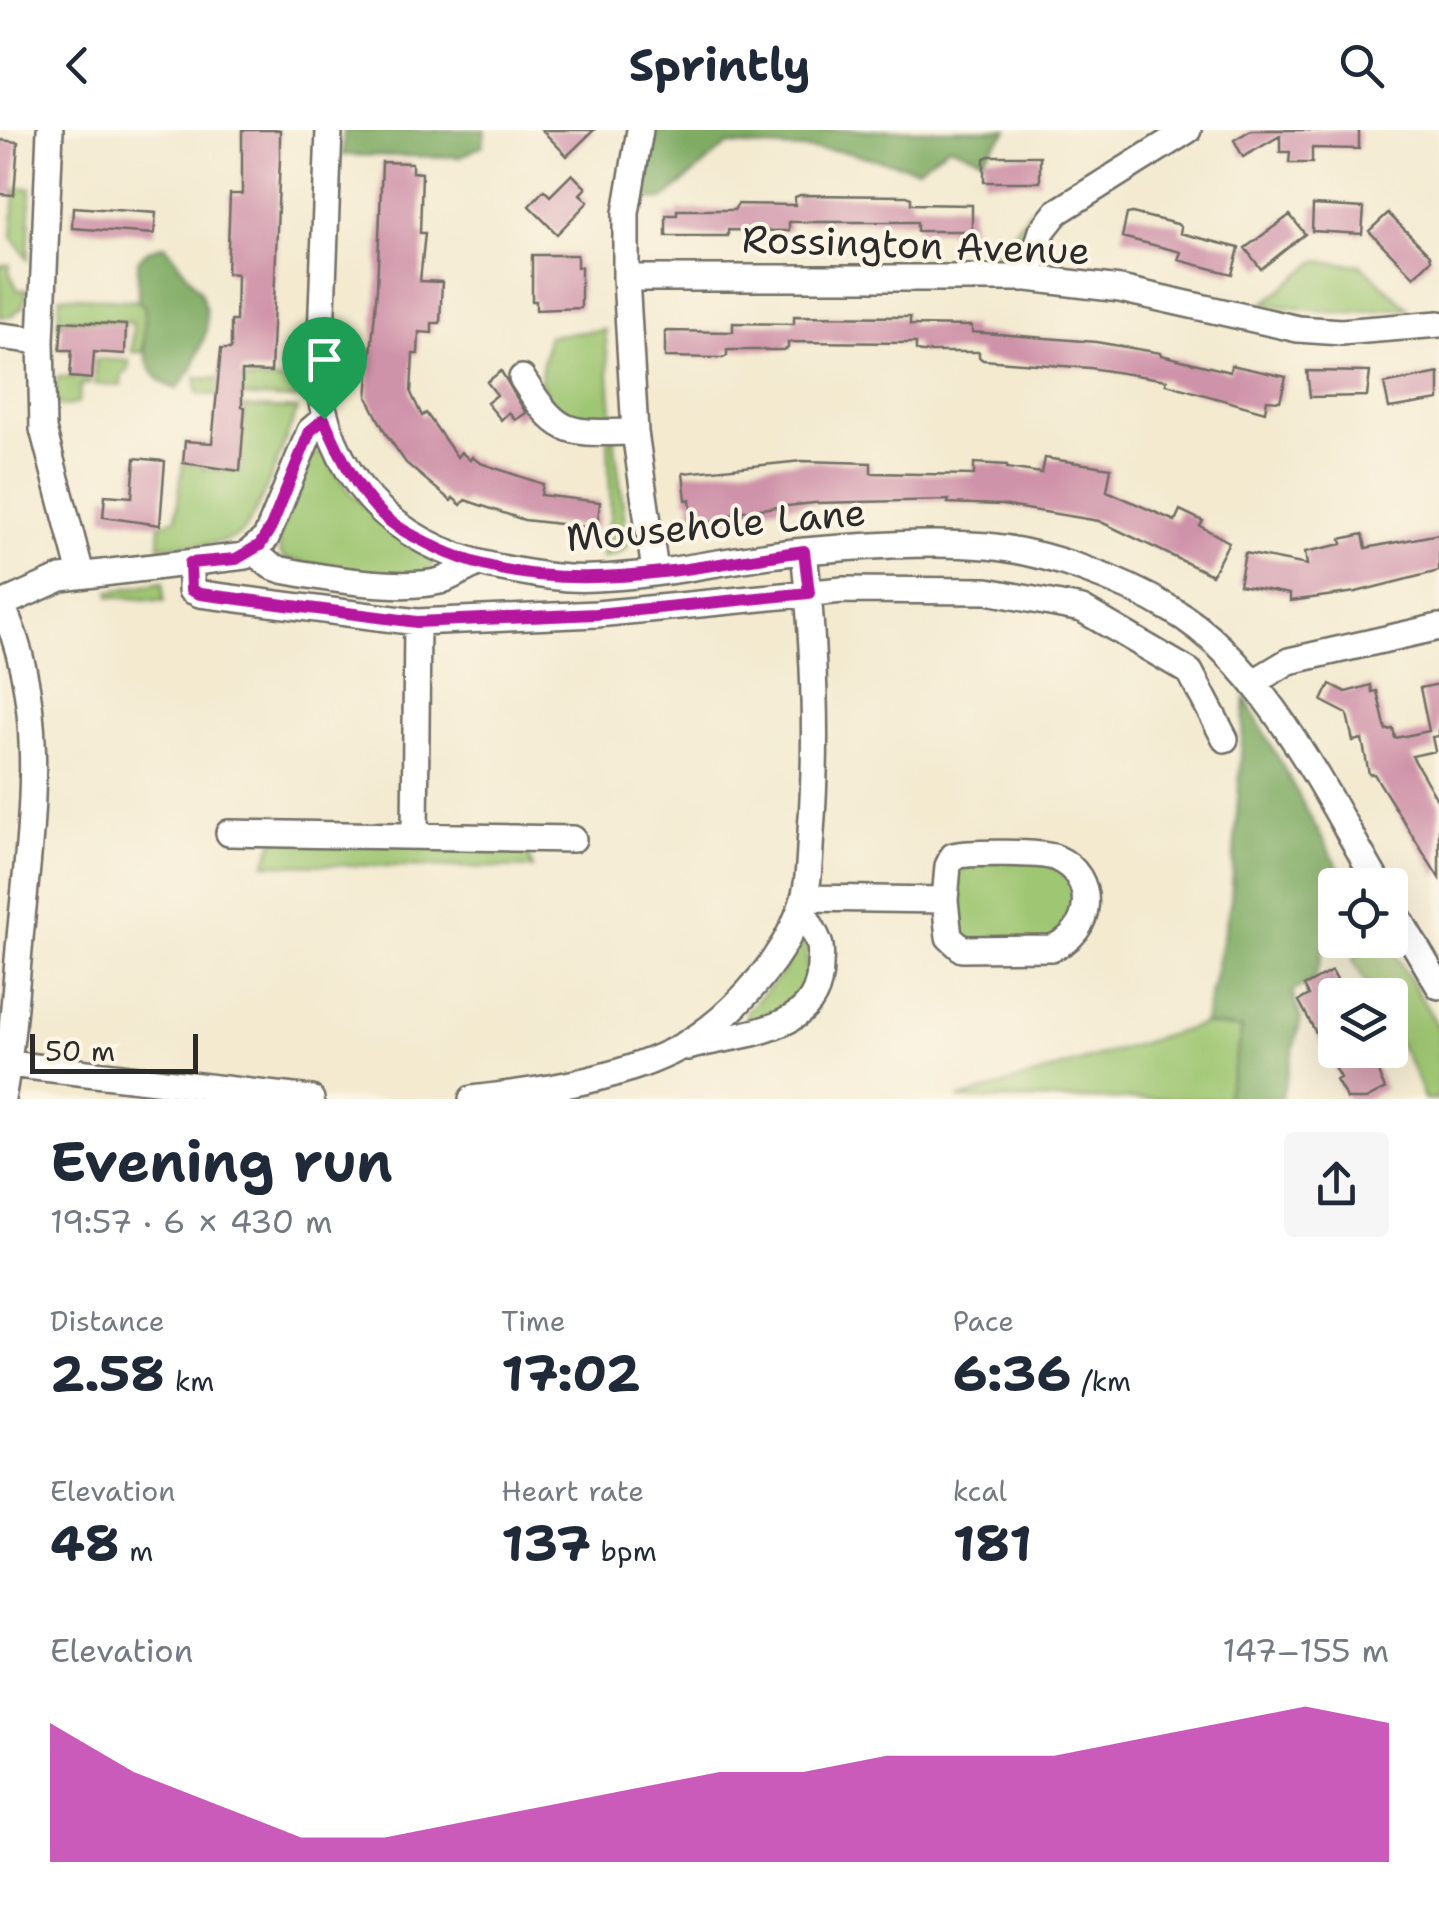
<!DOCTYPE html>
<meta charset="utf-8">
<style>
body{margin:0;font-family:"Shantell Sans",sans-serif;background:#f6f6f7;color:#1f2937;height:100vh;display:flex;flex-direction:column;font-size:38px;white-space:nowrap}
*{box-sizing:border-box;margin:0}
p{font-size:32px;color:#747a83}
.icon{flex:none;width:55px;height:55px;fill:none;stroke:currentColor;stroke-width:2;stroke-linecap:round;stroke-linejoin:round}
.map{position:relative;height:969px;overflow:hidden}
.panel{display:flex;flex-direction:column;background:#fff;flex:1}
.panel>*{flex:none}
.tools{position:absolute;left:1318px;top:738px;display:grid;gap:20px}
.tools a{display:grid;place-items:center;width:90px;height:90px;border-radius:10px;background:#fff;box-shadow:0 10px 40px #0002;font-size:50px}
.scale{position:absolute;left:30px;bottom:25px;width:168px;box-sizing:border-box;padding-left:10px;border:5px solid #2b2b2b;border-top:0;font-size:28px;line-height:35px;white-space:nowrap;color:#2b2b2b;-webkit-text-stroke:8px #fcf5e5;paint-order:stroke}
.pin{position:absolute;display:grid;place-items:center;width:85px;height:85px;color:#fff;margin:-102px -42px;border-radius:50% 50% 50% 0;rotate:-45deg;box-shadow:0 0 10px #0007}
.pin .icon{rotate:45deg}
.round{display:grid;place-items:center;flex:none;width:105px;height:105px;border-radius:10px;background:#f6f6f7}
.headline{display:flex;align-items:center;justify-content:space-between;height:170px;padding:0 50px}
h1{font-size:55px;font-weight:700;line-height:75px}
.figures{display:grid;grid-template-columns:repeat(3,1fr);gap:15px;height:170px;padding:10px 50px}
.figures div{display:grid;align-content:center}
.figures b{font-size:50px;font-weight:700}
.figures small{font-size:28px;font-weight:400}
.figures p{font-size:28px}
.chart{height:280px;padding:20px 50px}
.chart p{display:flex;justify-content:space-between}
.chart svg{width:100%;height:180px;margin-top:10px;fill:#b5179e;opacity:.7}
header{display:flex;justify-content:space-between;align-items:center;height:130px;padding:0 50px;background:#fff;font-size:45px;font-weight:700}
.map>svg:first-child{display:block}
</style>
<header><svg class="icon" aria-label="back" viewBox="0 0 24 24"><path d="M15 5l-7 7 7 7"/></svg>Sprintly<svg class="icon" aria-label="search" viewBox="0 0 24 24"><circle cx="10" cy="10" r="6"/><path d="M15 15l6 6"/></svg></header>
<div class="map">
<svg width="1439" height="969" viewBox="0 0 1439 969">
<rect width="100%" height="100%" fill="#fcf5e5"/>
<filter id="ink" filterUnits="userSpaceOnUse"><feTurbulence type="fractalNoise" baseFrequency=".01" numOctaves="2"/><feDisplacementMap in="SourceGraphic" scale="20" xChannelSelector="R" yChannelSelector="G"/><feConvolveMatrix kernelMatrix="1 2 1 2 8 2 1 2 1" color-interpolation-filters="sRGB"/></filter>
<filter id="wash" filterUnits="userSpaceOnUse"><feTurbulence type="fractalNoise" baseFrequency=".0048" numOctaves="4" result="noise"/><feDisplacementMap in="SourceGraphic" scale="40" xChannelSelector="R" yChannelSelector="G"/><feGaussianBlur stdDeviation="2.25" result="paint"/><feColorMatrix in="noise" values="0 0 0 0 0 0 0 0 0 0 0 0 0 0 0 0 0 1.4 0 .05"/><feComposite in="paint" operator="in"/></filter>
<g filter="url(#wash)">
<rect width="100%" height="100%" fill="#f3ead0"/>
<!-- green -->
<path fill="#9fc672" stroke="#65784e" stroke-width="2.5" d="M1076 48 1078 53C1065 62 1049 69 1039 82 1028 97 1024 117 1009 129H994L992 125 1045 65Z
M19 58H31L28 129 12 107 15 61Z
M1317 131 1361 135 1408 178 1340 183 1262 174Z
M0 135H10L9 142 18 160H27L23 176 13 185 0 187Z
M60 166 138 171 145 177 143 222H132L133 193 67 189 58 195Z
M605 200 613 295 578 298 554 282 540 250 548 206Z
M96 229 129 231 128 241 122 245 121 256 95 254Z
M57 247 89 248 90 254 81 255 78 273 62 277 55 271Z
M196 248 297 251V269L197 264Z
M245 277 298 279C287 303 256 396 237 406 215 417 183 414 159 416L160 395 176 388 183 333 201 334 203 339 239 341Z
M614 307 628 415 620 423 602 428 606 399 611 388 608 308Z
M321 320 351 364 428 426 433 431 431 440C391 452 327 437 286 429L280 423 278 409 311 327Z
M163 452 164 471 110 466V461Z
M277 704 522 708 533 738 265 734Z
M1053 726 1083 755 1064 814 962 819 948 736Z
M797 809 805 810 809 858 798 876 749 891 746 883 783 842Z
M1368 810H1386L1439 898V969H1424L1415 943 1390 897V865H1372L1353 829Z
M1204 894 1242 899 1226 969H957Z"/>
<!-- forest -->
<path fill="#7fab64" stroke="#556b48" stroke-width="2.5" d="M344 0H485L483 15 461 27 343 25Z
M657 0H1008L982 28 949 16 917 39 841 21 727 15 664 69 643 70Z
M165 115 200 161 206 180V202L192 239 177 259C138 247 144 211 145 177L138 171V131L148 120Z
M1245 568 1344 748 1342 755H1335V780L1315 848 1292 862 1301 889 1281 969H1226L1242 899 1204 894 1231 770Z"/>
<g id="blocks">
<!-- building -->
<path fill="#cf93a9" d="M242 0H280V28L271 242 242 241V276L245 277 240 341 183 333 185 311 212 313 221 219H231V191H236L237 144 227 143 230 64H242Z
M542 0H594L567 26Z
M1251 0H1359V19L1312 18V33H1289L1290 22H1280V6L1243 27 1234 10Z
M0 10 18 12 14 65 0 64Z
M989 26H1040V52H984V28Z
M382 32 412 33V42L422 43 420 103H425L420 151 442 152 440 193H432V203L419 202 418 224H413L411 263 422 286 426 283 457 327 461 322 470 330 472 327 480 333 543 354 541 365 600 372 597 398 524 390 465 370 461 375 453 368 451 371 406 333 386 304 367 267 377 159Z
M572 44 586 58 580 64 588 72 557 104 529 76 544 60 550 66Z
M800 65 907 66 911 68V74L972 75V101H917V92H789V101L728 100V106H666V85H677V80H734L738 74 795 75V67Z
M1313 75 1364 78 1362 104 1312 101Z
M73 77 156 83 154 104 72 98Z
M1132 83 1177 94 1181 97 1180 103 1239 118 1232 144 1178 130 1181 122 1122 107 1127 84Z
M1388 83 1430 125 1431 130 1414 147 1369 101Z
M1290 85 1305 104 1261 139 1245 118Z
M532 125H577V137H581V178L536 180V171H532Z
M794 186 910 187V195L972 196V202L1096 212 1161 223V225L1230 242 1231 235 1286 247 1280 271 1267 270 1265 282 1166 254 1167 250 1090 238 983 230 979 227V222H921L916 220V213L788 212V218L784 220H727V226L723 228 665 227V201L733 202V193L794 194Z
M62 191 126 195 125 224 94 222 92 249 70 247 72 220H60Z
M501 241 526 283 515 290 509 282 501 290 487 273 497 265 487 252Z
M1307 241 1370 242 1367 266 1310 267Z
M1439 243V270L1389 278 1384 254Z
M135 328 165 331 160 395 103 387 105 365 132 367Z
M1045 328 1111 338 1107 361 1175 391 1180 380 1203 391 1200 396 1229 412 1212 445 1099 391 1002 375 948 373 949 370 814 373 742 381V384L729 385V391L704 393 703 389 692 390 690 369 686 370 683 343 802 331 871 333V343L974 345V333L1007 335V338L1042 343Z
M1363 404 1366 418 1439 404V441L1356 462 1290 471V464L1239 455 1245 423 1307 435 1305 422 1342 414 1341 409Z
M1330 554 1346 562 1371 555 1372 562 1377 561 1386 600 1393 599 1395 608 1429 601 1420 558 1439 554V606L1432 607 1435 621 1412 626 1439 673V748L1374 644H1369L1362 609 1353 611 1347 584 1322 571Z
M1332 841 1345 865H1335V920H1369L1385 959 1366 969H1347L1336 950 1340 948 1299 871 1309 865 1304 856Z"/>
</g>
</g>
<g filter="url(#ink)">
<use href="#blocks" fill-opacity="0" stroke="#716e65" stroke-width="2.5"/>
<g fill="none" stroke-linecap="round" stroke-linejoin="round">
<defs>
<path id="minor" d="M50 0 41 211 43 299 81 444
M329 0 319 257C336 364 409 423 512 440 539 445 567 450 595 448 665 446 735 427 805 421 864 416 928 411 987 416 1047 422 1120 449 1172 480 1264 534 1326 665 1379 755
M640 0 626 83V148L635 302 655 441
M626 148H1028L1120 159 1298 199 1341 202 1439 194
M1028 148 1042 101 1057 82 1188 0
M0 206 41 211
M522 248C560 308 567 303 635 302
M253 421 271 436 282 440C322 448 401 461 440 451 452 447 464 439 476 434
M191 433V460L200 464 417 492 597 484 843 460 987 461 1082 479 1190 542 1225 609
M1 474C50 575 30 701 20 808 15 862 12 916 2 969
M0 475 61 448 245 426 266 408 310 301 324 289
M1254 552 1289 531 1439 497
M229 703 573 709
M415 705 417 492
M804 768 945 770 948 736 953 726C968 722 1043 722 1056 728 1098 746 1094 804 1051 818L962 819 949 807 945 770
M1390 773 1439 856
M688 917C739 902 820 905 820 836 820 829 822 820 819 813 815 801 807 790 801 778
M9 934 311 969
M472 969C537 961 611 951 671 922 725 896 781 834 801 778 810 754 809 727 811 702 818 609 814 514 804 421"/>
</defs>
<!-- minor casing -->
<use href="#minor" stroke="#716e65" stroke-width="30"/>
<!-- minor -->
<use href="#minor" stroke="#fff" stroke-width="25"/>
</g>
</g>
<g fill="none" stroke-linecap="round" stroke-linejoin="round" filter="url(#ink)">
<defs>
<path id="route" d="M324 289C339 323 356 360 384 386 396 398 414 406 429 414 545 474 682 438 804 421L809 463 596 484 417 492 200 464 191 460 190 433 236 429 260 415 271 397 310 301Z"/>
</defs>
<!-- route casing -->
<use href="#route" stroke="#fff" stroke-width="20"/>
<!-- route -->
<use href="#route" stroke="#b5179e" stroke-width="12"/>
</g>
<g text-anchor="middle" stroke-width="8" stroke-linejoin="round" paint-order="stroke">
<!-- street labels -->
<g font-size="38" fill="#2b2b2b" stroke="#fcf5e5">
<text transform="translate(916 115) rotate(2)" y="13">Rossington Avenue</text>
<text transform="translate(716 395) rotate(-5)" y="13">Mousehole Lane</text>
</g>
</g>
</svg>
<div class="tools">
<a><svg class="icon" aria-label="locate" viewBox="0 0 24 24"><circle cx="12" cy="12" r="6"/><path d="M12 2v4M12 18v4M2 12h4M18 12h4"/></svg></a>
<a><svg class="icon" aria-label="layers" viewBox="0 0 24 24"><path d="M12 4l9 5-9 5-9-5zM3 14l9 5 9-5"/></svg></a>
</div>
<div class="scale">50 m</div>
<div class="pin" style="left:324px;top:289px;background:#1e9e55"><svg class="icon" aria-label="arrive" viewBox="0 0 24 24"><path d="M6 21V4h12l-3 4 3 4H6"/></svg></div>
</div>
<section class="panel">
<div class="headline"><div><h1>Evening run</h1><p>19:57 · 6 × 430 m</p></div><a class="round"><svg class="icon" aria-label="share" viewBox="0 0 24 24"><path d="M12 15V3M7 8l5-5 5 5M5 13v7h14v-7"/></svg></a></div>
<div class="figures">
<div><p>Distance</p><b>2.58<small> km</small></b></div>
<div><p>Time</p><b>17:02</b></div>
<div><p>Pace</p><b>6:36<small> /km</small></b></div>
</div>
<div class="figures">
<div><p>Elevation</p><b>48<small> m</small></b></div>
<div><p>Heart rate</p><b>137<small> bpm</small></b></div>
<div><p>kcal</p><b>181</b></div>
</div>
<div class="chart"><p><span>Elevation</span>147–155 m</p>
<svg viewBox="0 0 160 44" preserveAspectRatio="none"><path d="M0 44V10L10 22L20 30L30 38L40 38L50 34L60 30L70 26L80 22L90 22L100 18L110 18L120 18L130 14L140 10L150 6L160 10V44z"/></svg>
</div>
</section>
